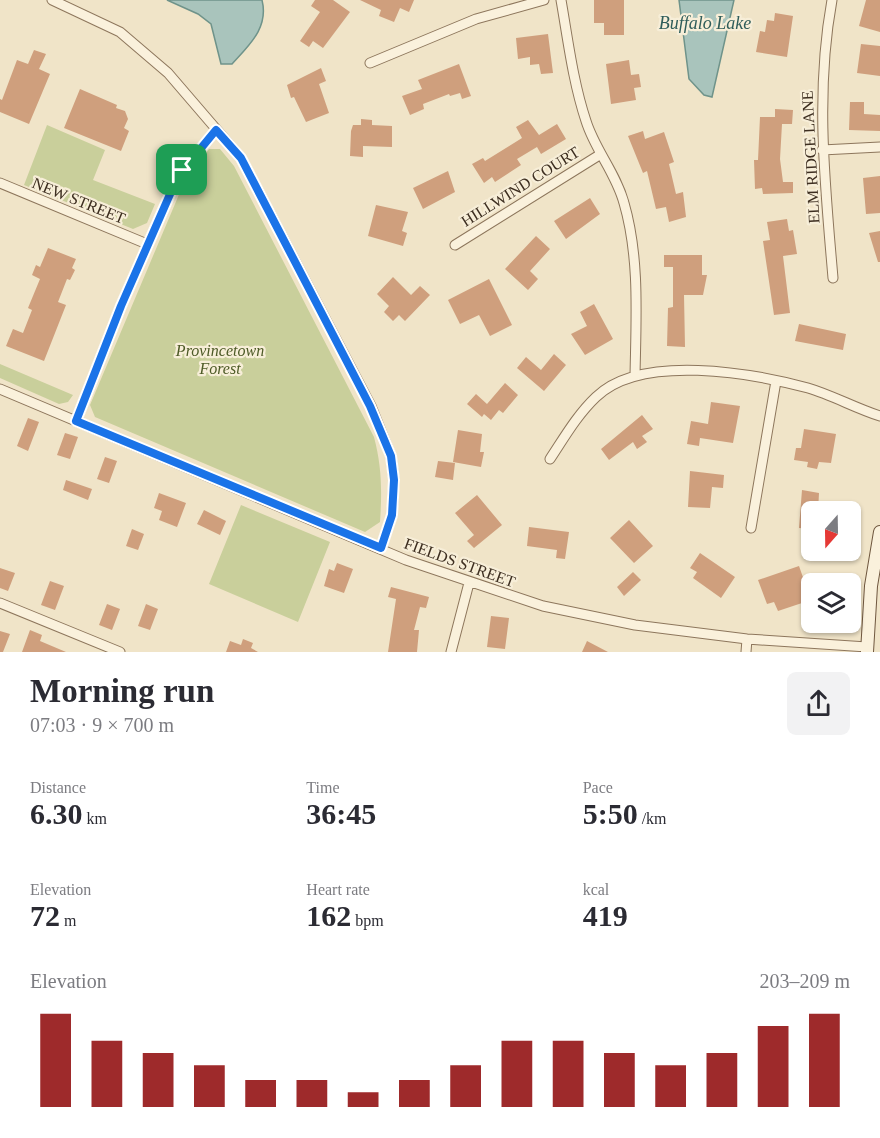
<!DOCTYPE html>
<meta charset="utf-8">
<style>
body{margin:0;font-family:Georgia,serif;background:#f2f2f3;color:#2b2b33;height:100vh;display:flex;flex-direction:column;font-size:22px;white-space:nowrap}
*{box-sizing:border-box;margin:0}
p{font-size:20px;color:#7c7c81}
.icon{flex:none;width:33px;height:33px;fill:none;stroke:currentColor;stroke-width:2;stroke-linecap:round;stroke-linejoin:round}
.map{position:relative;height:652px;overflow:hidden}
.drawer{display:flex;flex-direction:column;background:#fff;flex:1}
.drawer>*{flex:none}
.needle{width:39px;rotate:200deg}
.tools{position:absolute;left:801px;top:501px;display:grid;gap:12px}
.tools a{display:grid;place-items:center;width:60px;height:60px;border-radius:9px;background:#fff;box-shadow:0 2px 4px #0004;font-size:30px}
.pin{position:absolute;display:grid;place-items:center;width:51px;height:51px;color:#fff;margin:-26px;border-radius:12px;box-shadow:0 3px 9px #0006}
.round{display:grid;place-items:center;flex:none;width:63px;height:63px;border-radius:9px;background:#f2f2f3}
.overview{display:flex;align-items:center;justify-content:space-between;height:102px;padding:0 30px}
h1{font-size:33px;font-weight:800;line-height:45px}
.metrics{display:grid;grid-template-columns:repeat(3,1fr);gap:9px;height:102px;padding:6px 30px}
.metrics div{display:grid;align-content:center}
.metrics b{font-size:30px;font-weight:800}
.metrics small{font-size:16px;font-weight:400}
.metrics p{font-size:16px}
.chart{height:168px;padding:12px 30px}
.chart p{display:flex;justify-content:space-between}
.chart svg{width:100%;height:108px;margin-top:6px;stroke:#9e2a2b;stroke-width:6}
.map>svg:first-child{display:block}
</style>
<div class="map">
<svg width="880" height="652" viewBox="0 0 880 652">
<rect width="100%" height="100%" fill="#f0e4c8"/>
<!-- green -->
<path fill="#c9cf9b" d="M47 125 105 150 93 180 155 204 147 223 133 229 24 185Z
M209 149H220L234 166 374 437C382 467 382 492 380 522L365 532 95 417 90 405 183 185Z
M0 364 73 395 68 402 59 404 0 378Z
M241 505 330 542 298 622 209 584Z"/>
<!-- water -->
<path fill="#a9c4bc" stroke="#6f938a" stroke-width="1.5" d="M167 0H262C269 28 249 45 232 64H221L211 24 198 14Z
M679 0H734L712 97 704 95 689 79Z"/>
<!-- building -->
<path fill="#cf9f7d" d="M315 0H333L350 12 323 48 313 41 309 47 300 41 320 12 311 6Z
M360 0H414L409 12 400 8 394 22 379 16 381 10Z
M594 0H624V35H604V23H594Z
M866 0H880V32L859 26Z
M775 13 793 16 787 57 756 52 760 31 765 32 767 20 774 21Z
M548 34 553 73 541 74 539 64 530 65V57L518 59 516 38Z
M861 44 880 46V76L857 73Z
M34 50 46 54 39 69 50 74 29 124 0 112V99L2 100 17 60 28 64Z
M629 60 631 75 639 74 641 87 634 88 636 100 611 104 606 64Z
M459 64 471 96 462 99 460 93 450 96 449 94 423 104 424 109 410 115 402 96 422 89 418 80Z
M321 68 326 81 319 84 329 113 306 122 294 97 291 98 287 85Z
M80 89 117 105 116 108 125 111 128 119 124 128 129 131 121 151 64 128Z
M850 102H864V114L880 115V131L849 130Z
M775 109 793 110 792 124H782L780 159 783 182H793V193L763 194 762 188 755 189 754 160H758L760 117H775Z
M361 119 372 120V125L392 126V147L363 146V157L350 156 351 131 353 125H361Z
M528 120 539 135 557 124 566 139 541 154 537 147 517 159 521 165 495 182 492 177 484 183 472 164 483 158 485 161 522 138 516 127Z
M643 131 645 139 664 132 674 162 669 164 676 194 683 192 686 217 669 222 666 207 656 209 647 171 643 173 628 136Z
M448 171 455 192 423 209 413 188Z
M880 176V213L866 214 863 178Z
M590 198 600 214 566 239 554 221Z
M376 205 408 212 402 231 407 233 403 246 368 236Z
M787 219 789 231 793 230 797 254 783 256 790 313 774 315 763 241 770 240 767 222Z
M880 231V262H878L869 233Z
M536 236 550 249 530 271 538 279 528 290 505 269Z
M48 248 76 259 72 268 75 270 70 280 67 279 58 302 66 305 44 361 6 346 13 329 23 333 32 310 28 308 40 279 32 275 36 265 40 267Z
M664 255H702V275H707L703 295H684L685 347 667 346 668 308 673 307V267H664Z
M393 277 411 295 420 286 430 295 405 321 399 315 393 321 384 312 389 306 377 294Z
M489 279 512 325 490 336 479 315 460 324 448 300Z
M594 304 613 339 585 355 571 334 587 326 580 312Z
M799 324 846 334 843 350 795 341Z
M554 354 566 365 544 391 517 368 526 357 541 370Z
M505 383 518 395 503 413 499 410 491 420 484 414 482 417 467 404 476 394 487 404Z
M711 402 740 406 733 443 700 438 699 446 687 444 691 421 708 424Z
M642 415 653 429 642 436 647 442 637 449 633 442 609 460 601 449Z
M28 418 39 422 28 451 17 446Z
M804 429 836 434 831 463 819 462 817 469 807 467 808 462 794 460 796 448H801Z
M458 430 482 434 480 452H484L481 467 453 462Z
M65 433 78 437 70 459 57 455Z
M105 457 117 461 109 483 97 479Z
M438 461 455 463 453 480 435 477Z
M690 471 724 475 723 488 712 487 710 508 688 507Z
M66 480 92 489 88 500 63 490Z
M802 490 819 493 818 512H812V529L799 528Z
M159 493 186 503 177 527 159 520 162 511 154 508Z
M477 495 502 525 474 548 467 541 474 535 455 513Z
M204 510 226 521 220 535 197 524Z
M629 520 653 546 634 563 610 538Z
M529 527 569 532 565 559 556 558 557 550 527 546Z
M132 529 144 534 138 550 126 546Z
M700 553 735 577 721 598 693 578 697 572 690 568Z
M337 563 353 569 344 593 324 586 329 569 334 571Z
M799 566 811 600 778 611 774 602 767 604 758 580Z
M0 568 15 573 8 591 0 588Z
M633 572 641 580 624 596 617 587Z
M50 581 64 586 55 610 41 605Z
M391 587 429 597 426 608 420 607 414 630H419L417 652H388L396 599 388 597Z
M107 604 120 609 112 630 99 625Z
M146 604 158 609 150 630 138 626Z
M491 616 509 618 505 649 487 647Z
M30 630 42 635 40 641 66 652H22Z
M0 631 10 634 3 652H0Z
M243 639 253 643 251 648 258 652H226L230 641 241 645Z
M587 641 608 652H582Z"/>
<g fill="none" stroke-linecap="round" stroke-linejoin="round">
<defs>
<path id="street" d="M52 0 120 32 168 73 241 158 371 406 391 456 394 480 392 515 381 548
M561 0C568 40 573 82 586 121 595 150 616 173 624 203 640 258 636 319 635 376
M832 0C815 93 825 184 833 278
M370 63 476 19 544 0
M822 150 880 147
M0 183 147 244
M455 245 601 154
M0 389 406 560 543 606 635 625 747 639 867 647
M76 421 121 306 178 176 216 130
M550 459C564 438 577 415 596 397 641 353 752 373 808 388 832 395 855 408 880 416
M751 528 776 381
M0 603 120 652
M451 652 469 583
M746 652 747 639"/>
<path id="secondary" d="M867 652 871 586 880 532"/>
</defs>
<!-- street casing -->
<use href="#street" stroke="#8d765c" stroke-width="11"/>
<!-- secondary casing -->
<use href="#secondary" stroke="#6f573f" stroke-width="14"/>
<!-- street -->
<use href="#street" stroke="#faf1dc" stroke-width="9"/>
<!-- secondary -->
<use href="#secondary" stroke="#faf1dc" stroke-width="12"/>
</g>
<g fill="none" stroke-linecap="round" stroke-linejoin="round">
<defs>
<path id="route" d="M216 130 241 158 370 406 391 456 394 480 392 515 381 548 76 421 121 306 178 176Z"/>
</defs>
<!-- route casing -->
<use href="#route" stroke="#fff" stroke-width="12"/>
<!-- route -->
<use href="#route" stroke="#1a73e8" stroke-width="8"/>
</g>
<g text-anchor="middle" stroke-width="4.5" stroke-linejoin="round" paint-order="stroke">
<!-- street labels -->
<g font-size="16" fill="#3d2e20" stroke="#f7eed8">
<text transform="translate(810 157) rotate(-93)" y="6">ELM RIDGE LANE</text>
<text transform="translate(520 186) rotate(-32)" y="6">HILLWIND COURT</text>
<text transform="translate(79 200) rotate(22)" y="6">NEW STREET</text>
<text transform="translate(460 562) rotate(20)" y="6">FIELDS STREET</text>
</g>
<!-- park labels -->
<g font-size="16" font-style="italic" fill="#4d5a26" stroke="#f7eed8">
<text x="220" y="356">Provincetown<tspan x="220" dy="18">Forest</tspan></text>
</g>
<!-- water labels -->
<g font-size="18" font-style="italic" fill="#2f5d5a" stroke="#f7eed8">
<text x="705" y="29">Buffalo Lake</text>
</g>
</g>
</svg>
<div class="tools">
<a><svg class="needle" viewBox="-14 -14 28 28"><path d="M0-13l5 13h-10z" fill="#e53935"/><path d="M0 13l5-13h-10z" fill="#7c7c81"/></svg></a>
<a><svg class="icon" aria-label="layers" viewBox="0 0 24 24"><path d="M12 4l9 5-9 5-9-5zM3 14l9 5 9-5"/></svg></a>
</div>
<div class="pin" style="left:182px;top:170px;background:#1e9e55"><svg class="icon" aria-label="arrive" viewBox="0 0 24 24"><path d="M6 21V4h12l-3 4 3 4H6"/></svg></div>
</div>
<section class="drawer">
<div class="overview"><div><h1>Morning run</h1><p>07:03 · 9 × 700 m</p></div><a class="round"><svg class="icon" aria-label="share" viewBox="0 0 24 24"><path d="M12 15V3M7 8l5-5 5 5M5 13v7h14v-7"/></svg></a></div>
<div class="metrics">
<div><p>Distance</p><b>6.30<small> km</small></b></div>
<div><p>Time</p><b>36:45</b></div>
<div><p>Pace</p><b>5:50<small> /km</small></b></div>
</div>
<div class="metrics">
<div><p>Elevation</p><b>72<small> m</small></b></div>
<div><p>Heart rate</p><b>162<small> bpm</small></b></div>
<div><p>kcal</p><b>419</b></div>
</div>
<div class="chart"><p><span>Elevation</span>203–209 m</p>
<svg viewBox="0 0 160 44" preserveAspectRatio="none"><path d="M5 44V6M15 44V17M25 44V22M35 44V27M45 44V33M55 44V33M65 44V38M75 44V33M85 44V27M95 44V17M105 44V17M115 44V22M125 44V27M135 44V22M145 44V11M155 44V6"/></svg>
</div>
</section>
